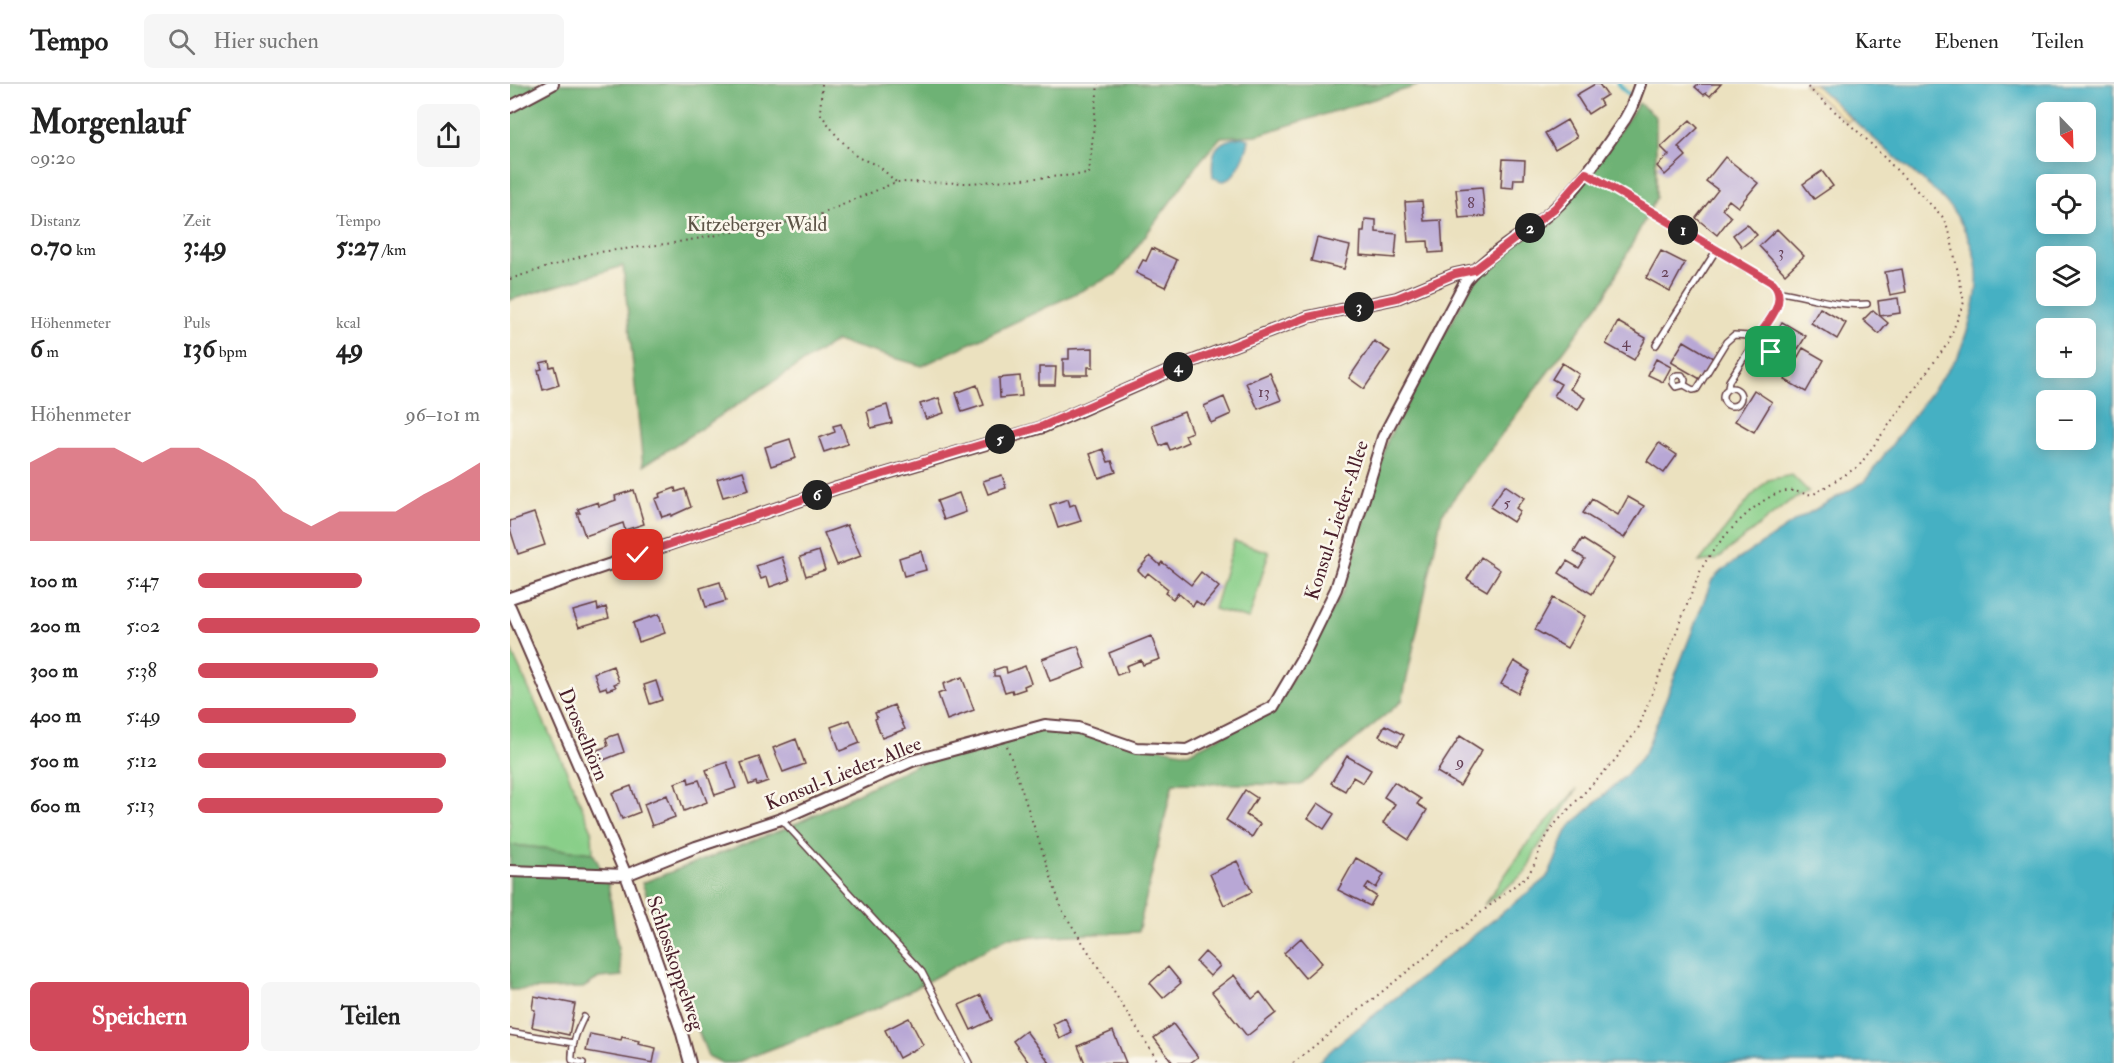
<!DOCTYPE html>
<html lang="de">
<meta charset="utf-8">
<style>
body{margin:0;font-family:"IM FELL Double Pica",serif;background:#f6f6f6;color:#222;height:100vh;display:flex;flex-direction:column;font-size:22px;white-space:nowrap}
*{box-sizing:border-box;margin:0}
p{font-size:20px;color:#767676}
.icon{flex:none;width:33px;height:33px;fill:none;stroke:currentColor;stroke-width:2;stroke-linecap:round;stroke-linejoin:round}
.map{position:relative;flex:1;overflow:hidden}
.details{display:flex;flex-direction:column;background:#fff;width:510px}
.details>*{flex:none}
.needle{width:39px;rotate:157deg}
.buttons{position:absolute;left:1526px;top:18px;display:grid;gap:12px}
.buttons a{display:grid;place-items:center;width:60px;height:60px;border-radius:9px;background:#fff;box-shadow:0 3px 15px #0003;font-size:30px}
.pin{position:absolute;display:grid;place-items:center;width:51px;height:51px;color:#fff;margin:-26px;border-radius:12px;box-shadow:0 3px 9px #0006}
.km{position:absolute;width:30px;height:30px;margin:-15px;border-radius:50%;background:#222;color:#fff;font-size:16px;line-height:30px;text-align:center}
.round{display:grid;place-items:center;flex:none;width:63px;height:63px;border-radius:9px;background:#f6f6f6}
.summary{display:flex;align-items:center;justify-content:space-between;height:102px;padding:0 30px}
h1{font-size:33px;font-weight:700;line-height:45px}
.stats{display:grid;grid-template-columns:repeat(3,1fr);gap:9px;height:102px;padding:6px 30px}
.stats div{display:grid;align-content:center}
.stats b{font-size:26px;font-weight:700}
.stats small{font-size:16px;font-weight:400}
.stats p{font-size:16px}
.chart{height:168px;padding:12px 30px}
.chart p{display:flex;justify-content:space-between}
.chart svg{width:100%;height:108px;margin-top:6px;fill:#d1495b;opacity:.7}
.button{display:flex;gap:12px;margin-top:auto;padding:12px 30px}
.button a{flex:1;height:69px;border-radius:9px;background:#d1495b;color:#fff;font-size:24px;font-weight:700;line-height:69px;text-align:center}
.button a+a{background:#f6f6f6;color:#222}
ul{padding:0 30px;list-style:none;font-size:20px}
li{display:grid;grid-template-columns:96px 72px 1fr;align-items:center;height:45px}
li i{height:15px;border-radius:8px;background:#d1495b}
header{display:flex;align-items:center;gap:36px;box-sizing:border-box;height:84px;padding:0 30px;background:#fff;border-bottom:2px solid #e0e0e0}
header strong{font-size:28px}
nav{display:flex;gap:33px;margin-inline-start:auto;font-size:21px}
.search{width:420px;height:54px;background:#f6f6f6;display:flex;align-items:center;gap:15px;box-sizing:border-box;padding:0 21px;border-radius:9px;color:#767676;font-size:22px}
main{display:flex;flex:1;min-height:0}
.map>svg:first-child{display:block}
</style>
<header>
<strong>Tempo</strong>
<div class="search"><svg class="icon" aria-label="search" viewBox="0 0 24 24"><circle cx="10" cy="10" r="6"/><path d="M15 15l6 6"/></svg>Hier suchen</div>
<nav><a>Karte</a><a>Ebenen</a><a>Teilen</a></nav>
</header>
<main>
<section class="details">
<div class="summary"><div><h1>Morgenlauf</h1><p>09:20</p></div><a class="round"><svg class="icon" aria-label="share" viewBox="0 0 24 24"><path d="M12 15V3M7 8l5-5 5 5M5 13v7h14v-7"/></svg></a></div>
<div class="stats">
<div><p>Distanz</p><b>0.70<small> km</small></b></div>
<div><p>Zeit</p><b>3:49</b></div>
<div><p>Tempo</p><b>5:27<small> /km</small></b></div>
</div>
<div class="stats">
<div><p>Höhenmeter</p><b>6<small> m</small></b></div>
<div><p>Puls</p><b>136<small> bpm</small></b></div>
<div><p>kcal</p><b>49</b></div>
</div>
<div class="chart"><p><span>Höhenmeter</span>96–101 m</p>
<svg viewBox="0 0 160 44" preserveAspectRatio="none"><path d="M0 44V12L10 6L20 6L30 6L40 12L50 6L60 6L70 12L80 19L90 32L100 38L110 32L120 32L130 32L140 25L150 19L160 12V44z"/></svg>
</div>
<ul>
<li><b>100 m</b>5:47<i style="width:58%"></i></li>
<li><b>200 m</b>5:02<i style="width:100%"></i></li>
<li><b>300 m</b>5:38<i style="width:64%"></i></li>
<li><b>400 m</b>5:49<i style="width:56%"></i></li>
<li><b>500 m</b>5:12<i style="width:88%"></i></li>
<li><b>600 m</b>5:13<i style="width:87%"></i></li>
</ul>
<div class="button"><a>Speichern</a><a>Teilen</a></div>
</section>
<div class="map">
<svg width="1604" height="979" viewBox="0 0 1604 979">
<rect width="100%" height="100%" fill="#fbf7ec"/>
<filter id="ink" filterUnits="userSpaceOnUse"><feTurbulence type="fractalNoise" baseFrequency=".0167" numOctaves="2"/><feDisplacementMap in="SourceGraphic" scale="12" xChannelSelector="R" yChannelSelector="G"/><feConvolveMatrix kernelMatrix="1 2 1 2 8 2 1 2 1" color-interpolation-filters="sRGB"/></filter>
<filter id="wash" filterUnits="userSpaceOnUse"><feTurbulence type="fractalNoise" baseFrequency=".008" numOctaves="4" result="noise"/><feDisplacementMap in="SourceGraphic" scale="24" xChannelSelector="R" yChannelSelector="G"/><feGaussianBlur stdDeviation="1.35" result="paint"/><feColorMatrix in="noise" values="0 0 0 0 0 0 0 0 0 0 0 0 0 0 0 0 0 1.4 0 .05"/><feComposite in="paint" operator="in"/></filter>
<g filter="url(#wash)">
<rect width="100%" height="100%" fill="#ebe1bf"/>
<!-- green -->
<path fill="#89cf89" stroke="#6a775a" stroke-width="1.5" d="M1282 391 1299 408 1280 417 1206 476 1189 478 1240 414 1258 396Z
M724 457 759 468 739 535 704 525Z
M0 564 59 692 82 747 83 769 0 761Z
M1067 705 1025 768 1016 788 974 821 1019 757Z"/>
<!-- forest -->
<path fill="#6eb275" stroke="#5c6850" stroke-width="1.5" d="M0 0H907V2L747 51 711 53 691 76 607 190 412 282 326 257 133 382 113 182 0 216Z
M1129 19 1146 33V114L1095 212 932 430 892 617 791 701 663 699 628 848 497 854 370 923 225 979H212L198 972 132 799 279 743 405 681 536 645 568 649 678 669 764 626 834 506 878 355 968 189 1040 133 1077 93Z
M0 761 83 769 98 799 112 892 89 894 73 904 0 906Z"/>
<!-- sand -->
<path fill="#eeda9e" stroke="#9c7c64" stroke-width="1.5" d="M1294 0H1305L1341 35 1337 38Z"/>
<!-- water -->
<path fill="#45b0c3" stroke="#486877" stroke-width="1.5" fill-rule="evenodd" d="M1305 0H1604V979H807L829 959 1036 794C1048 778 1049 758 1060 742L1117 690 1135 669 1202 496 1211 487 1290 434 1354 398 1448 272C1458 246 1469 215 1467 187 1465 163 1451 134 1435 117 1422 103 1407 92 1393 80 1363 54 1333 28 1305 0ZM1536 28H1575V68H1536ZM1536 100H1575V140H1536ZM1536 172H1575V212H1536ZM1536 244H1575V284H1536ZM1536 316H1575V356H1536Z
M732 53 739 55C738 66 726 96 713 97 710 97 706 95 703 93 700 67 706 56 732 53Z"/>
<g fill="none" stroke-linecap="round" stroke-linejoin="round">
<!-- stream -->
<path stroke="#45b0c3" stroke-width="4" d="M1108 0 1119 11"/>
</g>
<g id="blocks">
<!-- building -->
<path fill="#b8a7d5" d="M1085 0H1089L1097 11 1089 16 1092 21 1078 30 1066 11Z
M1188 0H1211L1200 12 1196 9 1194 11 1185 3Z
M1057 36 1067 53 1045 66 1035 49Z
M1180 36 1188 44 1168 63 1176 72 1155 91 1147 82 1159 71 1151 63Z
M1215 73 1248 99 1228 123 1219 116 1212 125 1221 133 1207 151 1186 134 1208 106 1196 97Z
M993 75 1015 76 1014 95H1004L1003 104 991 103Z
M1312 87 1323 102 1304 115 1293 100Z
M972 103 975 132 949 134 946 105Z
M912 117 914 137 931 136 933 168 919 169 918 157 898 158 895 118Z
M855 135 866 136V148L887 150 885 174 850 171 851 148H854Z
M1237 140 1247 151 1232 163 1223 151Z
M1267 145 1294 172 1275 190 1249 162Z
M807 154 840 162 834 185 801 177Z
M642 164 667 176 655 203 626 189 633 176 636 177Z
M1151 167 1175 179 1160 207 1136 194Z
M1392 185 1396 208 1380 211 1375 188Z
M1388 214 1390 229 1370 232 1368 217Z
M1310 224 1336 239 1327 255 1301 239Z
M1363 226 1378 239 1369 250 1353 236Z
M1108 238 1136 254 1124 276 1096 260Z
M1272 238 1296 252 1288 265 1265 251Z
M864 257 880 267 854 305 839 294Z
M1174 257 1203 274 1190 295 1161 278Z
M583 264V283H578V291H553V275H559V265Z
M1293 264 1314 276 1296 308 1275 296Z
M1146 275 1161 283 1153 298 1138 291Z
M39 277 40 283 44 282 49 301 33 306 28 286 32 285 30 279Z
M1052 279 1069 290 1060 305 1075 314 1068 326 1044 312 1051 300 1042 295Z
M529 283H546L545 301H529Z
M760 289 771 316 748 325 736 299Z
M510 292 512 312 490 314 489 294Z
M467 301 474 321 452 328 446 309Z
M1244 306 1262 318 1244 348 1225 337Z
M714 313 721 330 701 339 694 322Z
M429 314 434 329 416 335 410 320Z
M377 321 382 339 361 344 357 327Z
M674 328 682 348 675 351 678 358 660 366 657 359 650 362 642 341Z
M331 340 338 360 314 368 309 354 325 348 323 342Z
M280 355 286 374 261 382 255 363Z
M1149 359 1167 371 1154 389 1137 377Z
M593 365 598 378 602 377 606 388 589 394 580 370Z
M233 387 239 406 213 413 207 395Z
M492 391 496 404 478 410 473 397Z
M995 401 1014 414 1006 424 1010 427 1003 438 980 423Z
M165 404 166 408 175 405 181 423 161 432V430L152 433 145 415 150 413 149 410Z
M124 406 134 440 115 446 113 439 75 452 67 429H70L68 425 88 418 89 422 106 416 105 412Z
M449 409 456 428 434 436 427 417Z
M1118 413 1134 422 1114 454 1073 429 1082 415 1108 431Z
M558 415 560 422 565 420 571 437 548 444 540 421Z
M24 429 35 461 8 470 0 445V437Z
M337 441 351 472 327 481 314 449Z
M1072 455 1104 475 1082 510 1049 489 1057 477 1069 484 1075 475 1064 468Z
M309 467 315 486 296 492 290 473Z
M411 467 416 486 394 492 389 474Z
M640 472 650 481 652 478 681 501 691 488 709 503 693 522 686 517 683 522 668 509 663 515 655 509 658 505 638 489 635 493 628 486Z
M272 473 280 496 260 503 257 493 251 495 246 482Z
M971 473 990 486 977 507 957 495Z
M210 498 216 517 196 523 190 504Z
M1043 514 1075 532 1057 564 1025 546Z
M87 520 88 526 96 523 99 534 69 543 63 527Z
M149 530 155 549 129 558 123 539Z
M641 552 650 575 633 581 631 576 616 582 618 587 607 591 599 569Z
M568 562 576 584 540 597 532 575Z
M1004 577 1020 587 1008 609 991 600Z
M103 582 109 598 104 600 106 603 97 606 96 603 90 605 84 589Z
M515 582 521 599 514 602 515 605 503 609 502 606 495 608 489 592H484V586L493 583H496L497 589Z
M452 593 464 626 437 636 428 610 435 607 433 600Z
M146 597 152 616 140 620 134 601Z
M384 621 395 645 372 654 365 635 367 634 365 629Z
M340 636 350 659 330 667 321 643Z
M875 641 894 651 888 662 869 652Z
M108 650 114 668 91 677 87 666 98 662 96 654Z
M950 652 972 666 950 702 927 688Z
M286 655 295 680 273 688 263 664Z
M837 672 861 686 853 699 843 693 835 707 821 699Z
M249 673 258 697 247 701 246 698 239 701 231 679Z
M217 678 226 704 205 711 196 686Z
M178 694 179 699 189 696 197 718 174 727 165 699Z
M884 698 911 715 907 720 917 726 899 756 873 739 885 720 874 713Z
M121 702 130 728 112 735 102 709Z
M735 706 747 714 736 731 750 740 742 753 716 736Z
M157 711 165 733 142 742 134 720Z
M808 719 824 730 814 745 798 734Z
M846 774 874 790 866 804 859 799 855 805 866 812 860 822 828 806Z
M727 777 742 808 714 821 700 790Z
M791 854 812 879 795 894 774 869Z
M695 868 710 882 700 892 686 878Z
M658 883 671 899 653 914 640 899Z
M724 891 742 915 750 908 766 929 737 952 702 908Z
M471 911 482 936 461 946 449 921Z
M24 912 65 920 59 951 22 943 25 926 22 925Z
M399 934 413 961 389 974 375 946Z
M555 934 562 949 550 955 543 940Z
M663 940 688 973 680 979H663L644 954Z
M516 947 540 979H519L503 957Z
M603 947 616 979H575L568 962Z
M80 950 111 956 112 953 129 957 128 960 146 964 143 979 76 967Z"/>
</g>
</g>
<g filter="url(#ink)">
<use href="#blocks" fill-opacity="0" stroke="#623c41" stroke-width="1.5"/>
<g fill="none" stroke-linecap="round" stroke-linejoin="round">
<defs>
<path id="service" d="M1077 90 1263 199C1271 207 1270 214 1266 224L1219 297 1218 304
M1270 208C1299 212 1326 223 1357 220
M1261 269a9 9 0 1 1 18 0a9 9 0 1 1-18 0Z
M1146 261 1207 165
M1174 301 1175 296 1172 291H1167L1163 294V299L1166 303 1174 301 1183 306 1187 305 1216 258 1224 251 1239 252 1262 265
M1213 313a9 9 0 1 1 18 0a9 9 0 1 1-18 0Z
M271 735 412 888 459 979
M0 948 64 959
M73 979 62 976C61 961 67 947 74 933"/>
<path id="minor" d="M0 23 43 0
M0 514 327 404 533 343 678 279 798 233 887 214 945 190 964 186
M0 523 116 791 171 946 180 979
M0 787 116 791 186 763 271 735 402 677 535 641 568 644 626 664 677 666 763 623 792 574 826 505 873 353 956 196C979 168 1015 151 1043 126 1072 101 1093 66 1115 35L1121 24 1130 0"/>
</defs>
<!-- service casing -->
<use href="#service" stroke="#623c41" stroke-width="8"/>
<!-- minor casing -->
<use href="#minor" stroke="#623c41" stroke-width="14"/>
<!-- path -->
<path stroke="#623c41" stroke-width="2" stroke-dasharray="1.5 4.5" stroke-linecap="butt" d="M312 0 310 29 326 51 347 73 369 82 386 98
M0 195 82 169 163 159 302 134 386 98 459 99 579 90 588 0
M497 662 552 826 649 979
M783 979 1018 791 1025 779 1032 760 1044 741 1105 676 1128 645 1190 488C1201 463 1249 410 1276 407 1286 405 1295 412 1304 410L1349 382 1438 259 1454 218 1453 213 1440 150 1432 132 1355 54 1294 0"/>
<!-- service -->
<use href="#service" stroke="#fff" stroke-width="5"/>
<!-- minor -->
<use href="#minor" stroke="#fff" stroke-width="10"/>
</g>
</g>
<g fill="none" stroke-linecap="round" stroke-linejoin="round" filter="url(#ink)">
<defs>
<path id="route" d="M128 471 327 404 533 342 678 279 798 233 887 214 945 190 964 186 1045 124 1076 89 1263 199C1279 217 1257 239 1246 255L1262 264 1261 268"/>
</defs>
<!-- route casing -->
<use href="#route" stroke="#fff" stroke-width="12"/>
<!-- route -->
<use href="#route" stroke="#d1495b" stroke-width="8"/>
</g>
<g text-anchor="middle" stroke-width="5" stroke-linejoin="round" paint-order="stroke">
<!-- number labels -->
<g font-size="16" fill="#664156">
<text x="961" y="124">8</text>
<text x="1271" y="173">3</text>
<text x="1155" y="193">2</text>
<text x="1116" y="263">4</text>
<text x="754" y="313">13</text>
<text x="997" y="424">5</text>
<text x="950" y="683">9</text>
</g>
<!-- park labels -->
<g font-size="20" fill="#5d5447" stroke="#fbf7ec">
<text x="247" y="147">Kitzeberger Wald</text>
</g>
<!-- street labels -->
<g font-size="20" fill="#4a1f2b" stroke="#fbf7ec">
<text transform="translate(826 436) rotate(-72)" y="7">Konsul-Lieder-Allee</text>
<text transform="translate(74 650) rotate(67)" y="7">Drosselhörn</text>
<text transform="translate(333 689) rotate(-22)" y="7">Konsul-Lieder-Allee</text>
<text transform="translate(166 879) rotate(71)" y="7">Schlosskoppelweg</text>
</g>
</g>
</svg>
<div class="buttons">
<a><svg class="needle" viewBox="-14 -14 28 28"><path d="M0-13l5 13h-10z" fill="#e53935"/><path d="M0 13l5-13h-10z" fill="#767676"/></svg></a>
<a><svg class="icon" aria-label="locate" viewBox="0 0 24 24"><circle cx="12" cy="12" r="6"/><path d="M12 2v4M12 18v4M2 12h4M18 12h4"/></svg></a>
<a><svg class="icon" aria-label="layers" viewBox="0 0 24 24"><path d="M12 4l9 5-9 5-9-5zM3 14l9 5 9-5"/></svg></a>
<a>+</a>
<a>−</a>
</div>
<div class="pin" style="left:1261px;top:268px;background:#1e9e55"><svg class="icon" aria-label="arrive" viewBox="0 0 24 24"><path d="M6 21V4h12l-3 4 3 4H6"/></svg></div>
<div class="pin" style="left:128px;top:471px;background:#d93025"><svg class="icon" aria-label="check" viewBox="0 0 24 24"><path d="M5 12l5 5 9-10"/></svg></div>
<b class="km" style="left:1173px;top:146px">1</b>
<b class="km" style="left:1020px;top:144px">2</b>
<b class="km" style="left:849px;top:223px">3</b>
<b class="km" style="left:668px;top:283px">4</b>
<b class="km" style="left:490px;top:355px">5</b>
<b class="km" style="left:307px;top:411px">6</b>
</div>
</main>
